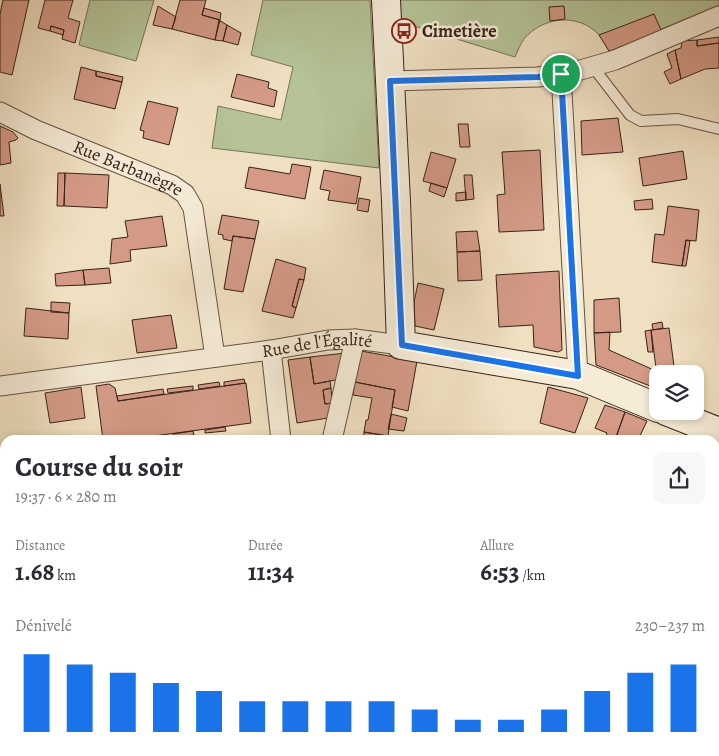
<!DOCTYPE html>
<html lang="fr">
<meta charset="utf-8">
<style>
body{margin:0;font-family:Alegreya,serif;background:#f7f7f7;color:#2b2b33;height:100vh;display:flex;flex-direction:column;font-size:19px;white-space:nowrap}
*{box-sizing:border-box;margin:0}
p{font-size:16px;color:#7c7c81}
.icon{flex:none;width:28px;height:28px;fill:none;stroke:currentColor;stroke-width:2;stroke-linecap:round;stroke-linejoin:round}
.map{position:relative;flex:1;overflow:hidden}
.side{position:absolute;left:0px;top:435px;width:720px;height:321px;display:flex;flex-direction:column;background:#fff;border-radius:15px 15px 0 0;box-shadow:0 2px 8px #0003}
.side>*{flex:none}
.controls{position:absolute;left:649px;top:365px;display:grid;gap:10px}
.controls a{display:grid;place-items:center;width:55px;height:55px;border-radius:10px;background:#fff;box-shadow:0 2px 8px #0003;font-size:25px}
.pin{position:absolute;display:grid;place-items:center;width:42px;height:42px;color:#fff;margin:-21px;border:2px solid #fff;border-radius:50%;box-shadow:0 1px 5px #0007}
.round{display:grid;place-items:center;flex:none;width:52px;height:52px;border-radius:10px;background:#f7f7f7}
.summary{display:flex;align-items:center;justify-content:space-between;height:85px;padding:0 15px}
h1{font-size:28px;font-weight:700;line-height:38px}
.stats{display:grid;grid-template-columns:repeat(3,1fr);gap:8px;height:85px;padding:5px 15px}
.stats div{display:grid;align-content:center}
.stats b{font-size:25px;font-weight:700}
.stats small{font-size:14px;font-weight:400}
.stats p{font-size:14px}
.chart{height:140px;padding:10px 15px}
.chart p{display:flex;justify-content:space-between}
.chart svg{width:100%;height:90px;margin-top:5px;stroke:#1a73e8;stroke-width:6}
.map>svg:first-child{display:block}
</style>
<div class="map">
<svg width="719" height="756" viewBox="0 0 719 756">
<rect width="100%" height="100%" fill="#f0e0c2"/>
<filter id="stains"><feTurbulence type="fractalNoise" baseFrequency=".004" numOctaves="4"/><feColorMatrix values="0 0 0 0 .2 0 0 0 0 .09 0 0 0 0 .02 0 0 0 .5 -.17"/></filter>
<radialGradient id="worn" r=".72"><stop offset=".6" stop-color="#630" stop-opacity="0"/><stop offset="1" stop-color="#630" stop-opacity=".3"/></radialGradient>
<!-- green -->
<path fill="#b5c397" stroke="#777258" d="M90 0H154L136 61 79 45Z
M263 0H370L379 168 212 148 218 106 281 120 293 67 251 55Z
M397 0H719V5L609 51C606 46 603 39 599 35 578 12 542 17 524 39 520 44 518 51 515 57L398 21Z
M215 751H686L689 756H218Z"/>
<!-- building -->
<path fill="#d49a86" stroke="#392218" d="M3 0H29L12 75 0 72V14Z
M45 0H73L68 18 80 22 75 43 62 39 64 30 51 26 50 31 38 28Z
M180 0H206L202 15 220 20 215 40 172 29Z
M158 6 176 17 172 29 153 25Z
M564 6 565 19 550 21 549 7Z
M204 8 221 13 220 20 202 15Z
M654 14 661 30 613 50 609 51 599 35Z
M219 20 227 25 223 41 215 40Z
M227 25 241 33 238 45 223 41Z
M51 26 64 30 63 35 50 31Z
M719 37V43L697 46V40Z
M697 40V46L719 43V68L705 69 681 79 675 50 681 48 682 41Z
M675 50 681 79 670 84 664 72 672 68 667 54Z
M81 67 96 71V76L122 82 115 109 74 99Z
M96 71 123 77 122 82 96 76Z
M237 74 269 82 268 88 277 91 274 107 231 97Z
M148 101 178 108 169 145 143 138 144 131 140 130Z
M618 118 623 152 582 155 581 121Z
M458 124H468L470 147H460Z
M0 126 13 132 18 138 16 140 9 142 11 163 0 165Z
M540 150 544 230 499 232 497 195 505 194 502 152Z
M683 151 687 179 643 186 639 158Z
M431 152 456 159 447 188 423 181Z
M292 164 311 167 305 199 245 188 249 167 290 174Z
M324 170 361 177 356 204 328 200 330 191 320 189Z
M58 173H65L64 206H57Z
M65 173 109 175 107 208 64 206Z
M464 175H472L474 199 466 200Z
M431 183 447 188 444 197 429 191Z
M0 184 4 216H0Z
M466 192V200L456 201V193Z
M359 198 370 200 368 212 357 210Z
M652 199 653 209 635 210 634 201Z
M668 206 699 210 696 241 686 240 682 266 652 262 655 234 664 235Z
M222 215 259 221 255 239 233 236 232 241 223 239V235L218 234Z
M162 216 167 246 130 250 131 261 110 264 112 239 128 237 125 221Z
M477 231 480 251 457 252 456 232Z
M233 236 255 239 243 292 224 289Z
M686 240 690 241 686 266H682Z
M480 251 482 280 458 281 457 252Z
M276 259 306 268 304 280 299 279 292 306 296 308 293 318 262 311Z
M109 268 111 283 85 285 83 270Z
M83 270 85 285 56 286 55 274Z
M559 271 562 350 558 352 534 347 533 325 499 327 496 275Z
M299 279 304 280 296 308 292 306Z
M418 283 444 289 434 330 415 326 414 302Z
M619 298 621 332 594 333V300Z
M51 302 70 303 69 313 51 312Z
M26 308 69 313 68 339 24 336Z
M171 315 177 348 137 353 132 320Z
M662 322 663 328 653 330 652 324Z
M669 328 675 374H658V383L651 330Z
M651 330 653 352H648L645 331Z
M610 332 609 350 656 371 658 389 596 365 594 333Z
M361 351 417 361 408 411 392 407 395 390 355 382Z
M346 353 341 379 314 384 310 357Z
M310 357 314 384 330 381 331 388 323 390 325 404 332 403 328 418 297 423 288 360Z
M244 379 245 383 224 386V382Z
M219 382 220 386 199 389 198 385Z
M355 382 395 390 388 436 364 432 366 420H368L372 398 353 395Z
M246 383 251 423 124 440H103L96 386 109 384 115 388 118 401Z
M193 386V390L168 393 167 389Z
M81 387 85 418 50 423 45 393Z
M548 387 588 398 575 433 540 423Z
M331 388 332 403 325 404 323 390Z
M163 389 164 394 118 401 117 396Z
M605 405 625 412 615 440 605 439 607 433 595 428Z
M625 412 647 421 638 440H615Z
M391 414 407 418 404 431 388 429Z
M225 427 226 431 205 433V430Z
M193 431 194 435 174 438 173 434Z
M364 432 388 436 387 440H363Z
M719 535V558L715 559V536Z
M719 602V643L715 644V603Z
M5 700V734L0 735V701Z"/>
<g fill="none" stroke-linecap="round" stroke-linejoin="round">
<defs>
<path id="lane" d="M593 67 630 115 641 121 678 119 719 129"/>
<g id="street">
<path d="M561 74 578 375"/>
<path d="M390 81 538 77 577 71 615 60 719 16"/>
<path id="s1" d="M0 112 36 130 172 185 185 194 193 208 215 357"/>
<path d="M271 350 281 440"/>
<path id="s2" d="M0 386 271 350 328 340 355 339 401 345"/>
<path d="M332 440 355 339"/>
<path d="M0 666 5 660"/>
<path d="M71 756 83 751"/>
</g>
<path id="secondary" d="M386 0 396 201 401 345 578 375 658 408
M666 411 719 432"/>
</defs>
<!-- lane casing -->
<use href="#lane" stroke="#675242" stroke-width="12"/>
<!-- street casing -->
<use href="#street" stroke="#675242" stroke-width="21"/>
<!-- secondary casing -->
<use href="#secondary" stroke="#392218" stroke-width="30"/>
<!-- lane -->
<use href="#lane" stroke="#f5ebd7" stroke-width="10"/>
<!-- street -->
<use href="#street" stroke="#f5ebd7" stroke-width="19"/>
<!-- secondary -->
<use href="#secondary" stroke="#f5ebd7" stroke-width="28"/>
</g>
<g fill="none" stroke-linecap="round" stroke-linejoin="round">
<defs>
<path id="route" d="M561 74 578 376 402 345 390 81 538 77Z"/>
</defs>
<!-- route casing -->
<use href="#route" stroke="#fff" stroke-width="10"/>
<!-- route -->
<use href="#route" stroke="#1a73e8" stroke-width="6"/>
</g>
<!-- icons -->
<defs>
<symbol id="bus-ring" viewBox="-11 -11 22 22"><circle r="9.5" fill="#f5ebd7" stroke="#8f2418" stroke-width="1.5"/><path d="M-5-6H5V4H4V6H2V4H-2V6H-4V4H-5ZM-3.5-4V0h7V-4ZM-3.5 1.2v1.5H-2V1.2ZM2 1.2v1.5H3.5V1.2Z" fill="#8f2418"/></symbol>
</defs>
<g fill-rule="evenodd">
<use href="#bus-ring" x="390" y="17" width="28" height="28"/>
</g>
<g text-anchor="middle" stroke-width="5" stroke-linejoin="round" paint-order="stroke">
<!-- poi labels -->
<g font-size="18" font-weight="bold" fill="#392218" stroke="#f5ebd7" text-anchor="start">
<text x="422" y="37">Cimetière</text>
</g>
<!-- street labels -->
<g font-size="18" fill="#392218" stroke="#f5ebd7">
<text dy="6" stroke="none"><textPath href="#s1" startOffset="140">Rue Barbanègre</textPath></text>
<text dy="6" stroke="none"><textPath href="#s2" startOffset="320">Rue de l'Égalité</textPath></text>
</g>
</g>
<rect width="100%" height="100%" filter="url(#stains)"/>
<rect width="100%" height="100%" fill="url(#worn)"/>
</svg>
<div class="controls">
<a><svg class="icon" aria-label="layers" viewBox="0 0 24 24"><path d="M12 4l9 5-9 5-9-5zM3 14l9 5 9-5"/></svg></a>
</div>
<div class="pin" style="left:561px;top:74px;background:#1e9e55"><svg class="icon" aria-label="arrive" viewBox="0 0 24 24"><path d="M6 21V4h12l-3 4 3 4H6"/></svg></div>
<section class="side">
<div class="summary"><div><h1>Course du soir</h1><p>19:37 · 6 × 280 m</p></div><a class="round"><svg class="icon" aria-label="share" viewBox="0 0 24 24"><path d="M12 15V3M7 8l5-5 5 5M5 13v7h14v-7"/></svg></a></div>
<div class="stats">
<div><p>Distance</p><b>1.68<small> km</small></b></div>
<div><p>Durée</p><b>11:34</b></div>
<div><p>Allure</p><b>6:53<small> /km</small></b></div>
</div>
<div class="chart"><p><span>Dénivelé</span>230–237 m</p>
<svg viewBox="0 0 160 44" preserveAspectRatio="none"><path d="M5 44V6M15 44V11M25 44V15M35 44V20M45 44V24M55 44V29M65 44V29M75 44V29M85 44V29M95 44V33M105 44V38M115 44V38M125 44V33M135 44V24M145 44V15M155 44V11"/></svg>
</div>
</section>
</div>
